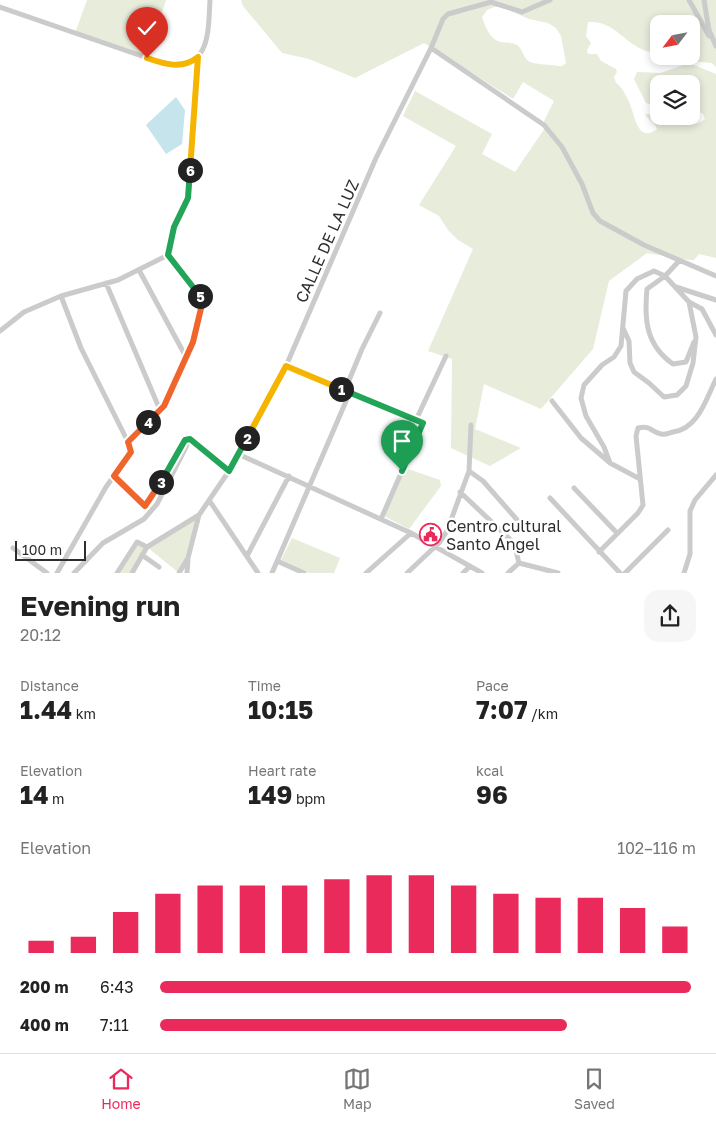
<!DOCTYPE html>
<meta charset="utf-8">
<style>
body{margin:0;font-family:"Golos Text",sans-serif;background:#f6f6f6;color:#222;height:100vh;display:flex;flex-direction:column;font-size:19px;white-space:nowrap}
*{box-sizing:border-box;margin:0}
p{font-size:16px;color:#767676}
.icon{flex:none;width:28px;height:28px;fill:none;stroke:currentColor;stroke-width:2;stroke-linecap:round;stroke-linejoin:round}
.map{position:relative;height:573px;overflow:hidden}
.side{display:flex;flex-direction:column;background:#fff;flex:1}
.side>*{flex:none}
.needle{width:32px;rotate:238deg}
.controls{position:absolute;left:650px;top:15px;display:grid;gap:10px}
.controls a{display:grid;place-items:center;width:50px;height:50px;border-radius:10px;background:#fff;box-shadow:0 2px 8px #0003;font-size:25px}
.scale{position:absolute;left:15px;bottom:12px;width:71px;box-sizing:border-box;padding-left:5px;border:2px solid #2e2e2e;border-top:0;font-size:14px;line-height:18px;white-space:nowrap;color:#2e2e2e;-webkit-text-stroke:4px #fff;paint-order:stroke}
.pin{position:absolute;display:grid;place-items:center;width:42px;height:42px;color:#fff;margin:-51px -21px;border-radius:50% 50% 50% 0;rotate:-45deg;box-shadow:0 0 5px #0007}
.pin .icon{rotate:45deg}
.km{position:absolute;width:25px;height:25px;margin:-12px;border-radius:50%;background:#222;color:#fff;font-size:14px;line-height:25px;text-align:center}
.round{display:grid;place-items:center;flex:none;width:52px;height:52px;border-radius:15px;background:#f6f6f6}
.head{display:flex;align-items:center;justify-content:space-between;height:85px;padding:0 20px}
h1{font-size:28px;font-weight:700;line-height:38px}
.stats{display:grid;grid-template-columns:repeat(3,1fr);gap:8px;height:85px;padding:5px 20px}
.stats div{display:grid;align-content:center}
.stats b{font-size:25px;font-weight:700}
.stats small{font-size:14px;font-weight:400}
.stats p{font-size:14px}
.chart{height:140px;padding:10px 20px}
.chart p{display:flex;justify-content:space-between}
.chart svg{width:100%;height:90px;margin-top:5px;stroke:#ea2a5b;stroke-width:6}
ul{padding:0 20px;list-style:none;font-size:16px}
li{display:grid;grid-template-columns:80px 60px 1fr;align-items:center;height:38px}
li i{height:12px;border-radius:6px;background:#ea2a5b}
.tabs{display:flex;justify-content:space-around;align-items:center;height:70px;border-top:1px solid #e0e0e0;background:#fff;font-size:14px;color:#767676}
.tabs a{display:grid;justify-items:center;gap:2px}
.tabs .active{color:#ea2a5b}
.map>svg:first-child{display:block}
</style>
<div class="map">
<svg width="716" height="573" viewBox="0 0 716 573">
<rect width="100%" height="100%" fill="#fff"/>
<!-- green -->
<path fill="#e7ecdb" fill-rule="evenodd" d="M87 0H166L147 58 75 33Z
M241 0H716V67L712 63 691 61 678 56H691V24H659V53C650 52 643 51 636 46 618 35 611 21 588 22L586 36 591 43 587 50 588 54H597L601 61 616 69 617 72 614 77 616 83C622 86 630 102 632 110 636 122 640 142 657 129 655 123 648 120 645 114H650L658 121H663L666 118C679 120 692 130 705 119L703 114 691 107V84H659V96L649 104 646 103 634 79 637 72 661 73 683 65H694L716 74V258L699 254 694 260H689L647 253 609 281 593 349 541 409 484 384 475 429 521 448 490 466 451 448 452 359 428 351 473 249 458 240 448 230 439 216 419 205 456 146 403 116 415 91 492 134 482 154 515 172 545 128 544 121 554 101 523 82 513 99 424 43 355 78 309 59 282 53 243 6ZM494 7H502L529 19 548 23 556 28 561 36 566 63 562 66H558C550 64 537 65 530 62 522 58 524 48 515 44 510 42 505 43 500 42 489 38 485 26 482 17L487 10Z
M405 468 440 480 441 486 409 529 384 516Z
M199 515 188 558 179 573 147 547 132 573H117L137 542 147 547Z
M292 538 340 558 334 573H309L281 560Z"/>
<!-- water -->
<path fill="#c6e4ec" d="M176 97 185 110 182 144 166 154 146 125Z"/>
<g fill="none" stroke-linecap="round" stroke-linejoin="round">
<!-- minor -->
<path stroke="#cbcbcb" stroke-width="5" d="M689 0 709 36
M704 0 709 30 716 46
M0 7 165 64C211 71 208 32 210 0
M431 48 544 125 562 147 582 184 593 213 600 221 644 245 716 276
M168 255 174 227 188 198 198 58
M679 261 665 276 647 289C644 320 646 345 673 364L686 362 694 342
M139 270 186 357
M106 283 160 410
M676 287 716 300
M61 296 81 348 128 442
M623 328 629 341 630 363 634 372 649 383 664 397 677 395 686 386 693 363 696 337 689 302
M0 331 24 312 61 296 118 280 168 255
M286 366 423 423 381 519
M345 390 362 349 380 313
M552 401 581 438 609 462
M416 420 446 356
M238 454 411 533 482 573
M469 471 483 481 519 522
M114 476 145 507 150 501 185 440 190 439
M640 479 610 463 604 447 586 416 581 398 584 385 602 365 614 357 621 346 626 291 637 279 654 271 665 276 689 302 702 309 716 335
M574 488 617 533
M460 492 514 543 519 563
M550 498 620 573
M209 500 258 573
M13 548 47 573
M599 552 638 513 643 505 636 436 638 428C651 425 651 432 661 434 664 435 669 433 673 432 698 429 706 399 716 379
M142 555 159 567
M247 556 289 476
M277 561 304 573
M519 563 558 573
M57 573 106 487 131 452 128 442 164 406 193 342 203 300 168 255
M74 573 103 543 144 519 157 504 190 439 229 471
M117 573 137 542 147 547
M132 573 147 547 199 515
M179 573 188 558 199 515 229 471 286 366 376 158 431 48 443 19 448 14 491 2 522 12 550 0
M187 573 188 559
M272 573 350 392
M366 573 411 533
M407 573 439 543 447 531 469 471 471 425
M463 573 470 566
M508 573 519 563
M625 573 668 530
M684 573 690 554V511L695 500 716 475"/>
</g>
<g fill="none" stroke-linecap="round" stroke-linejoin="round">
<defs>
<path id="split-1" d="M341 389 423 423 402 471"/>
<path id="split-2" d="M247 438 286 366 341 389"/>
<path id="split-3" d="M161 482 185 440 190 439 229 471 247 438"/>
<path id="split-4" d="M148 422 128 442 131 452 114 476 145 506 161 482"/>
<path id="split-5" d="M148 422 164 406 193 342 203 300 200 296"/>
<path id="split-6" d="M190 170 188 198 174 227 168 255 200 296"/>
<path id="split-7" d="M147 58C164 64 182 70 198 57L190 170"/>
</defs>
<!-- split-1 casing -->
<use href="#split-1" stroke="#fff" stroke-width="10"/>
<!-- split-2 casing -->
<use href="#split-2" stroke="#fff" stroke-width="10"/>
<!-- split-3 casing -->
<use href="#split-3" stroke="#fff" stroke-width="10"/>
<!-- split-4 casing -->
<use href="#split-4" stroke="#fff" stroke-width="10"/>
<!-- split-5 casing -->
<use href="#split-5" stroke="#fff" stroke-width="10"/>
<!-- split-6 casing -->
<use href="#split-6" stroke="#fff" stroke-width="10"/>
<!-- split-7 casing -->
<use href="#split-7" stroke="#fff" stroke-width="10"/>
<!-- split-1 -->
<use href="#split-1" stroke="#22a559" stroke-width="6"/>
<!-- split-2 -->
<use href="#split-2" stroke="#f5b400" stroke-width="6"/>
<!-- split-3 -->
<use href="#split-3" stroke="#22a559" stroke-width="6"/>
<!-- split-4 -->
<use href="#split-4" stroke="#f0652b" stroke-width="6"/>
<!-- split-5 -->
<use href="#split-5" stroke="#f0652b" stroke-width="6"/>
<!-- split-6 -->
<use href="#split-6" stroke="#22a559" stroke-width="6"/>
<!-- split-7 -->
<use href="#split-7" stroke="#f5b400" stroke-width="6"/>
</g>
<!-- icons -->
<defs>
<symbol id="civic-ring" viewBox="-11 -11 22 22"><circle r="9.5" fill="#fff" stroke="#ea2a5b" stroke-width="1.5"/><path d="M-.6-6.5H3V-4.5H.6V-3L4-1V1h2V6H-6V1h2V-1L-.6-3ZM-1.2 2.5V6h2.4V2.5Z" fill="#ea2a5b"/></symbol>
</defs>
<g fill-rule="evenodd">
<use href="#civic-ring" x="418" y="522" width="25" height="25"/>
</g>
<g text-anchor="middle" stroke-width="5" stroke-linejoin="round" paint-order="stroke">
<!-- street labels -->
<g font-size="16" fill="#2e2e2e" stroke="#fff">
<text transform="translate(327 241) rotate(-66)" y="6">CALLE DE LA LUZ</text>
</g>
<!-- poi labels -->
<g font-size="16" fill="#2e2e2e" stroke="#fff" text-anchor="start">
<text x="446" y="532">Centro cultural<tspan x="446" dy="18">Santo Ángel</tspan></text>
</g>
</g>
</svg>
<div class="controls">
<a><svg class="needle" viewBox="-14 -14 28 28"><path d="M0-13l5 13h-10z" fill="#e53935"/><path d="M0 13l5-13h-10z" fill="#767676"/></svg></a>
<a><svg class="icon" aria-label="layers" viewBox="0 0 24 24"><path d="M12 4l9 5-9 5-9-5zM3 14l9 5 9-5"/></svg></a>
</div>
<div class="scale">100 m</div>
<div class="pin" style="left:402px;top:471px;background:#1e9e55"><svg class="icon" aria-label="arrive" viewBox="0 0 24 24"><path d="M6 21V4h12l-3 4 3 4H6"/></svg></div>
<div class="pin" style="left:147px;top:58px;background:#d93025"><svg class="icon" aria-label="check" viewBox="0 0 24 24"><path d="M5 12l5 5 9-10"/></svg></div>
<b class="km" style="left:341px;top:389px">1</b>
<b class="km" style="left:247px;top:438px">2</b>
<b class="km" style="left:161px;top:482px">3</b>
<b class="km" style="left:148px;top:422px">4</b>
<b class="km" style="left:200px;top:296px">5</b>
<b class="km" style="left:190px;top:170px">6</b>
</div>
<section class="side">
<div class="head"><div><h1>Evening run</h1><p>20:12</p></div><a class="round"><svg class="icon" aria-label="share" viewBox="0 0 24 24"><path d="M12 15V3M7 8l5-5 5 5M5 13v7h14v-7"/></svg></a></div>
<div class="stats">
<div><p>Distance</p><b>1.44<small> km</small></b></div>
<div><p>Time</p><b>10:15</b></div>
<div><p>Pace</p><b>7:07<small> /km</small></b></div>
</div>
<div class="stats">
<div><p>Elevation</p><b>14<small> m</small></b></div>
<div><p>Heart rate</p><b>149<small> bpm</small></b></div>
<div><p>kcal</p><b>96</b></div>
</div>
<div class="chart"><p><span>Elevation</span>102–116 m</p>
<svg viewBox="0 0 160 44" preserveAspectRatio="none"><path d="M5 44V38M15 44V36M25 44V24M35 44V15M45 44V11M55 44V11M65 44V11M75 44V8M85 44V6M95 44V6M105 44V11M115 44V15M125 44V17M135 44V17M145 44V22M155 44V31"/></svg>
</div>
<ul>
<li><b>200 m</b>6:43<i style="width:99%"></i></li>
<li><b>400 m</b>7:11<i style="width:76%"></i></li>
</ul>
</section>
<nav class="tabs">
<a class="active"><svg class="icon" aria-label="home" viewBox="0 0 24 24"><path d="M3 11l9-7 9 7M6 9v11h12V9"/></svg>Home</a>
<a><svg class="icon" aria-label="map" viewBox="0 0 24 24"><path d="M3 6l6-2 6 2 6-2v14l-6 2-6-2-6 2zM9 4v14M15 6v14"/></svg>Map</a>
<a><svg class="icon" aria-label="saved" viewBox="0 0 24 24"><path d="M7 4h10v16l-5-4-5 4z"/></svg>Saved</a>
</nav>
